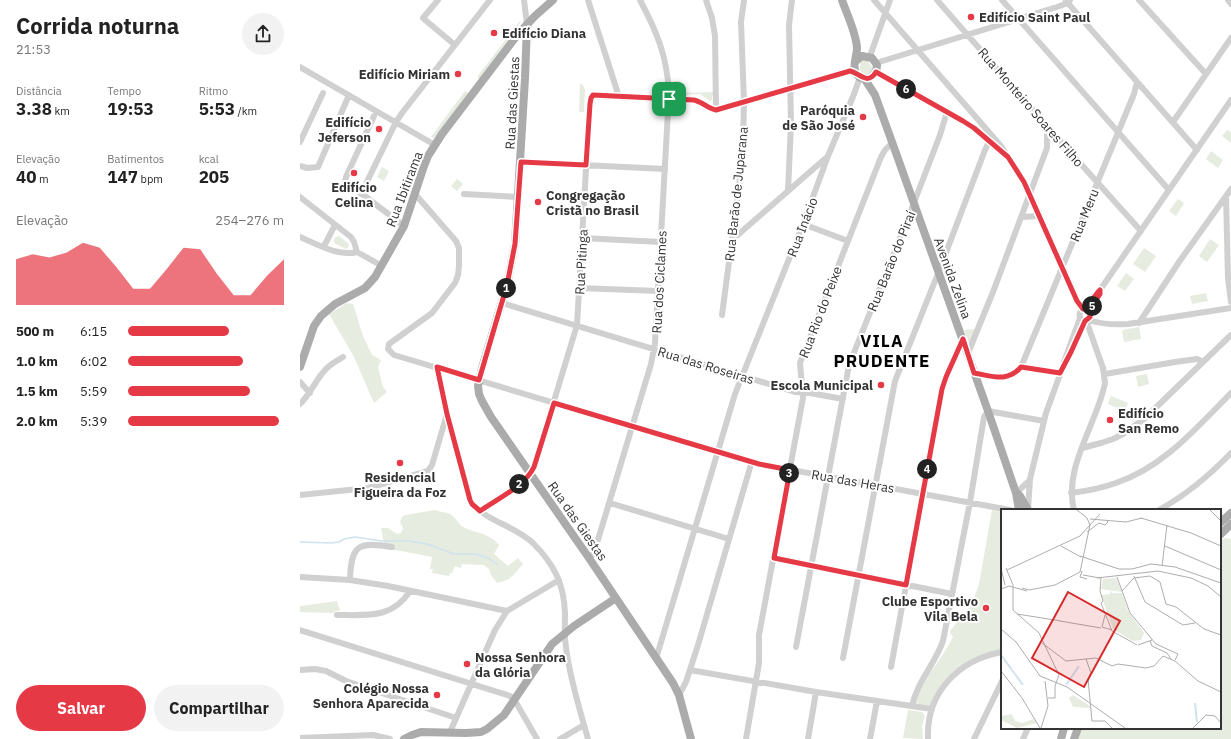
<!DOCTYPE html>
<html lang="pt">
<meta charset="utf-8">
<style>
body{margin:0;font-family:"IBM Plex Sans",sans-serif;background:#f2f2f2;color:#222;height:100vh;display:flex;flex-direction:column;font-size:15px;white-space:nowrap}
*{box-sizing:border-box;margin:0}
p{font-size:13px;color:#767676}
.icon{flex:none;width:22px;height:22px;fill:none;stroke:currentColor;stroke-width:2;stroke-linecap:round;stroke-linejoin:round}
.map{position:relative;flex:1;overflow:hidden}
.side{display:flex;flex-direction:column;background:#fff;width:300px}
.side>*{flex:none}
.pin{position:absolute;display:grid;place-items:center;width:34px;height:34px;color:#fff;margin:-17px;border-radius:8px;box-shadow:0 2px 6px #0006}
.km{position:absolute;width:20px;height:20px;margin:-10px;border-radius:50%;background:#222;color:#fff;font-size:11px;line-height:20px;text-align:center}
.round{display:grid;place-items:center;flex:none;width:42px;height:42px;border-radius:21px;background:#f2f2f2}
.headline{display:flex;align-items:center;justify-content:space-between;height:68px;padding:0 16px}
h1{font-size:22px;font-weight:700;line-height:30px}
.stats{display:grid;grid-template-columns:repeat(3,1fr);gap:6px;height:68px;padding:4px 16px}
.stats div{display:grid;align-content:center}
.stats b{font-size:17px;font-weight:700}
.stats small{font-size:11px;font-weight:400}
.stats p{font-size:11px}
.chart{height:112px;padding:8px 16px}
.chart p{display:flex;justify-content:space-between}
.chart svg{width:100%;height:72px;margin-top:4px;fill:#e63946;opacity:.7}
.action{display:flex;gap:8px;margin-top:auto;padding:8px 16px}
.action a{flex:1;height:46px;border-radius:24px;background:#e63946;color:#fff;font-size:16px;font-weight:700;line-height:46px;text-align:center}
.action a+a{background:#f2f2f2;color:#222}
ul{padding:0 16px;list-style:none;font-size:13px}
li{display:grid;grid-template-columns:64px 48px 1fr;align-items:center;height:30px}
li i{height:10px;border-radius:5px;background:#e63946}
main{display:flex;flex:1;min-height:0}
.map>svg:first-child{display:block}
</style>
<main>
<section class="side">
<div class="headline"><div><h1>Corrida noturna</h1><p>21:53</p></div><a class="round"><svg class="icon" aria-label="share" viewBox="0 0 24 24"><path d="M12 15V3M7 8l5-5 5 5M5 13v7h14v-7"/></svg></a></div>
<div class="stats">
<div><p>Distância</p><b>3.38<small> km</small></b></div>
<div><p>Tempo</p><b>19:53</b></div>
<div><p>Ritmo</p><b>5:53<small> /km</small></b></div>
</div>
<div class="stats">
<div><p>Elevação</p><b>40<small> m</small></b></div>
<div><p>Batimentos</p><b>147<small> bpm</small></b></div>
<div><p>kcal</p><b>205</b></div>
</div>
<div class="chart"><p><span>Elevação</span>254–276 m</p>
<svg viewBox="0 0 160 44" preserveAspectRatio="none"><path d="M0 44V16L10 13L20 15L30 12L40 6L50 9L60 21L70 34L80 34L90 22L100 9L110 10L120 25L130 38L140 38L150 26L160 16V44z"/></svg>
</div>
<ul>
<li><b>500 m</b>6:15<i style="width:65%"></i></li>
<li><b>1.0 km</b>6:02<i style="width:74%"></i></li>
<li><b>1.5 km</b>5:59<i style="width:78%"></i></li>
<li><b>2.0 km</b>5:39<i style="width:97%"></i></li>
</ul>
<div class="action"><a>Salvar</a><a>Compartilhar</a></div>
</section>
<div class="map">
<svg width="931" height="739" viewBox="0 0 931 739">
<rect width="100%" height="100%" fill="#fff"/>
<!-- green -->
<path fill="#e6ecdf" d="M220 21 221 22 179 79 177 77Z
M561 60H567L572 67V71L566 75 562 74 560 68Z
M374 81H380L381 93 415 92 414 95H412V100L410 101 400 94 375 95Z
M280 84 283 85 285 90 284 112H279Z
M165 91 168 93 134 138 131 137Z
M927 130 931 132V143L922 136Z
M911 151 923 160 918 168 906 159Z
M82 167 89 171 84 181 77 177Z
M157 179 163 184 157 191 151 186Z
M878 199 884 203 876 216 869 211Z
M39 236 49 244 48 248 46 249 34 243V238Z
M910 239 919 245 907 262 899 256Z
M844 248 856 256 845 272 833 264Z
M826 273 834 279 825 291 817 286Z
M906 293 908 301 892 304 890 296Z
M47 303 53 304 63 336 72 355 81 360 78 367 83 387 87 392 74 403 54 357 29 314Z
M839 327 841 339 824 342 822 330Z
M675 329 669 343 664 330Z
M847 374 849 384 838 387 836 376Z
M811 396 828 403 825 411 808 404Z
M135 510C140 512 145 512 150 514 156 517 158 524 163 527 177 534 188 532 199 545L194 554 208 566 218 558 223 564C214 574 212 580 197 583L191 575 189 569 184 565 162 564 161 568 155 566 152 573H150L149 576 132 573 133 569H130L132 557 101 551 85 549 81 528H88L97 534 101 533 103 528 100 522 102 517 105 515Z
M692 510 702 512V649C677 654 657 664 641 685 636 691 633 700 629 707L615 704C623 679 641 660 653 637L650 633V631L672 604 679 584Z
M925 538 931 539V739H777L782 728H920V541Z
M37 601 40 610 32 613 0 612V606Z
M608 710 622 712 625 716 622 726 623 739 603 738Z"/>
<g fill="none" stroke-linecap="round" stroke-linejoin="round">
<!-- stream -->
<path stroke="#cfe2ee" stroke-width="1.5" d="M0 542 31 543 39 542 44 539 55 537 82 541H109L127 544 154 554H176L188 558 197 564"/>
<!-- minor -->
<path stroke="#d0d0d0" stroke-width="6" d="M138 0 123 18 124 19 155 45
M224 0 227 25
M288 0 319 97
M406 0 412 18 415 36 416 110
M574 0 701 146 724 182 777 301 783 309
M637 0 754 134 841 231
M702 0 869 190
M839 0 906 74
M928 0 931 4
M766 1 897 150
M570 56 590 0
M576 63 757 7 768 3 770 0
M0 67 135 145
M576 72 663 121 674 128 699 150
M74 116 46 177 45 181 104 226
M873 122 931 38
M0 142 23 93
M221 162 365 169
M0 166 7 168 18 167 49 95
M488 191 491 124 489 25 492 0
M61 194 96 122 102 113 190 0
M115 194 156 241 159 248V266L158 275 155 283 132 313 89 344 88 349 94 355 459 464 710 510
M164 194 219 197
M926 196 928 278 931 302
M0 197 51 237 54 242 57 252
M722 217 739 216
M503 224 548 241
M0 237C17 244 38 257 57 252L82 266
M282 238 361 242
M432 240 527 157
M24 246 35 225
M279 288 358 291
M202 303 495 392 510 393 543 399
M785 309 797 292 800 290 931 100
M779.5 315a5.5 5.5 0 1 1 11 0a5.5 5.5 0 1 1-11 0Z
M422 315 440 178 443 144 444 102 441 22 444 0
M788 320C801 324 814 325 828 324L931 308
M839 323 879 262 931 189
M668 353 693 292 747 148V126
M764 362 780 318
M137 367 147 414 172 504C189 522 215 526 233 543 254 564 264 584 265 613 265 624 264 636 266 647 269 676 280 710 288 739
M721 367 760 373
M675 373C692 376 708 382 721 367L834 94 837 82
M805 374 875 362 897 359 903 362
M0 382 10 393
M0 404C11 393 15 381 25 370 30 364 36 361 43 357
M782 448 801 443 813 439 823 434 844 419 931 335
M716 493 730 480
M771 493C787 491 802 488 816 483 864 467 897 427 931 393
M0 495 68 488 128 471 132 465 147 414
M310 503 429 539
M728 509 730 479 746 413 762 369 771 352 785 321
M774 510C763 467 797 424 805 383L803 368 786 320
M859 510C886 495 910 475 931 453
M180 511C197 499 225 486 234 467L277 325 289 117 292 96 394 100C403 102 408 109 416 110L546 72 556 73
M289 558 294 553 351 364 355 343 369 93C367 56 357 32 340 0
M474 558 652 594
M0 577 50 580 88 586 207 611
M50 580C51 545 58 541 92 547
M37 615C67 615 92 619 110 591
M0 630 210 696 214 699 237 739
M496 647 549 365 610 213 640 135 647 112
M543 658 595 381 639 271 685 150 692 136
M356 659 435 394 503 224 528 156 554 94 560 77
M591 667 642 389 646 377 663 339
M0 670 15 669 26 671 46 681 156 718
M390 670 516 692 632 709
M379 695 386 682 398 645 452 461
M612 706C617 682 635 664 643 641L670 502 684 417 688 411 744 421
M150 732 195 630 207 611 259 580
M0 738 73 735 90 739
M260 739 284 725
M446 739 459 663V635L503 398 500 363 581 157 585 150 593 142
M508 739 516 692
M570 739 577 701
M628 739C626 693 658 660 702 652
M674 739 702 681
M723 739 728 728"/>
<!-- major -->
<path stroke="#ababab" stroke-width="8" d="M542 0C547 15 556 32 557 48 557 55 553 64 555 70 558 84 577 80 577 65L572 58 562 56 556 61
M227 25 225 78 215 244 207 285 182 368 178 386 179 394 182 401 191 417 289 558 373 683 379 695 391 739
M564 78 575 95 596 153 688 411 716 493 719 510
M0 367 14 326 21 316 35 304 65 288 75 277 104 226 124 166 128 156 142 134 218 34 235 16 253 0
M717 493 720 496 728 510
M920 523 931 513
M920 535 931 524
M104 739 112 735 121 732 166 733 181 732 187 729 204 715 252 644 274 626 316 598
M761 739 764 728
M774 739 778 728"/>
</g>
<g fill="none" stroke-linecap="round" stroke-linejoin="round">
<defs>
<path id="route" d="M550 71C560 73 567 86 576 72L663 121 674 128 708 157 724 182 777 301 783 309H785L798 292 800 290V294L789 311 790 314V317L785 321 771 352 760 373 721 367C707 383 693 376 674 373L663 339 646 377 642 389 606 585 474 558 490 470 459 464 254 403 234 467C225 486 197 499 180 511L172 504 170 500 147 414 137 367 179 380 207 285 215 244 221 162 286 165 290 104 291 98 293 95 394 100C403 102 408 109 416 110Z"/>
</defs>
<!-- route casing -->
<use href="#route" stroke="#fff" stroke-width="8"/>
<!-- route -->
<use href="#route" stroke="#e63946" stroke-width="5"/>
</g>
<!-- markers -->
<g fill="#e63946" stroke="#fff" stroke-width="1.5">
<circle cx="671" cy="17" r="4"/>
<circle cx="194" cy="33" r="4"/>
<circle cx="158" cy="74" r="4"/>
<circle cx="563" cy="117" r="4"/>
<circle cx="79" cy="129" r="4"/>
<circle cx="54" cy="173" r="4"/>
<circle cx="238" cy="202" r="4"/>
<circle cx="581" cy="385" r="4"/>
<circle cx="810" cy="420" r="4"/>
<circle cx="100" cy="463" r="4"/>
<circle cx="686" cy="608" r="4"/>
<circle cx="167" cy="664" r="4"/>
<circle cx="137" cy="695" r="4"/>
</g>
<g text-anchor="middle" stroke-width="4" stroke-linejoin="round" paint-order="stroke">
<!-- poi labels -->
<g font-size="13" font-weight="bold" fill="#333" stroke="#fff" text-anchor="end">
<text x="679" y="22" text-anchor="start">Edifício Saint Paul</text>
<text x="202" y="38" text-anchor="start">Edifício Diana</text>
<text x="150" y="79">Edifício Miriam</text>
<text x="555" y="115">Paróquia<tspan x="555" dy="15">de São José</tspan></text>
<text x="71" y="127">Edifício<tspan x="71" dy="15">Jeferson</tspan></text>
<text x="54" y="192" text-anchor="middle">Edifício<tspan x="54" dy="15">Celina</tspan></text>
<text x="246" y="200" text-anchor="start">Congregação<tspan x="246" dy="15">Cristã no Brasil</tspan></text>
<text x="573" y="390">Escola Municipal</text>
<text x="818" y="418" text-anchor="start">Edifício<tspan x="818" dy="15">San Remo</tspan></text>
<text x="100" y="482" text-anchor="middle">Residencial<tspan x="100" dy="15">Figueira da Foz</tspan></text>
<text x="678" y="606">Clube Esportivo<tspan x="678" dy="15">Vila Bela</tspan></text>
<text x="175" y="662" text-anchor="start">Nossa Senhora<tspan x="175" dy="15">da Glória</tspan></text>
<text x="129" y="693">Colégio Nossa<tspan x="129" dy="15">Senhora Aparecida</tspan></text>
</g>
<!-- street labels -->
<g font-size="13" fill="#333" stroke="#fff">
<text transform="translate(212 103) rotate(-87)" y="5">Rua das Giestas</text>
<text transform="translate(731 107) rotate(49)" y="5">Rua Monteiro Soares Filho</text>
<text transform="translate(104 189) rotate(-69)" y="5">Rua Ibitirama</text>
<text transform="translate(436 194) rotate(-84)" y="5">Rua Barão de Juparana</text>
<text transform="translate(784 215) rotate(-68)" y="5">Rua Meru</text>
<text transform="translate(502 227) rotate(-69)" y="5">Rua Inácio</text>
<text transform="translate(591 261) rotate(-68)" y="5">Rua Barão do Piraí</text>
<text transform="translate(281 262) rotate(-87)" y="5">Rua Pitinga</text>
<text transform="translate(653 278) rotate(70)" y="5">Avenida Zelina</text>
<text transform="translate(359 282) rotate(-87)" y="5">Rua dos Ciclames</text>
<text transform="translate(520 312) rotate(-69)" y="5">Rua Rio do Peixe</text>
<text transform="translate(406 365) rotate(17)" y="5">Rua das Roseiras</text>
<text transform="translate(553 481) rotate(10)" y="5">Rua das Heras</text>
<text transform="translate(278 521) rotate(55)" y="5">Rua das Giestas</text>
</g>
<!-- district labels -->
<g font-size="17" font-weight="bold" letter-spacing="1" fill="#000" stroke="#fff">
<text x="582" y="347">VILA<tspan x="582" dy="20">PRUDENTE</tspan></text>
</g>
</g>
<!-- overview -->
<g transform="translate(701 509)">
<rect width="220" height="220" fill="#fff"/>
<path d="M115 69 121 83 100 80 102 70ZM109 81 111 84H121L127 102 143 124 140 131 132 132 112 120 100 86 109 85ZM72 186 89 197 90 199 72 198 68 189ZM11 205 14 212 21 214 33 210 36 214 16 219 0 211V207Z" fill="#e6ecdf"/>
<path fill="none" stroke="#cfe2ee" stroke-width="2" d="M0 146 22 176M65 176 78 157M194 194 196 213"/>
<path fill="none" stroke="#adadad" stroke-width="1" d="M209 1 220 12M140 9 190 24 220 37M89 10 125 13 141 9M86 23 98 14 104 16 107 13 105 11M60 37 80 48M164 37 220 61M79 47 118 60H131L150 55 174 58 220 74M161 57 166 16M0 59 4 76M5 59 12 76V101L38 124 58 166 54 177V189H47M6 61 79 27 99 5M81 62 79 68 86 70M82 66 99 69M133 67 144 93 182 116 194 114M116 68 129 104 155 135 177 145 174 151M96 69 157 62 190 69 207 77 220 88M100 69 99 82 102 92M133 69 149 67 159 73 165 95 175 98 203 120 220 126M21 79 28 81 54 76 79 63 89 16 86 9 76 1M0 80 8 77 26 82M121 82 133 69M102 92 100 94 111 122 136 136M16 105 60 112M104 106 101 118 111 121M59 112 100 119M0 120 15 133 39 167 66 178 124 219M149 132 151 137 166 144 170 150M41 134 65 152 95 149 111 157 117 155 145 159 153 157 162 147 174 152 197 172 220 183M137 136 151 131M85 150 90 164 87 170 91 212H104L111 219M0 162 21 189 39 219M40 219 47 197 44 172M192 219 205 206 214 207 220 214"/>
<path fill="#d62828" fill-opacity="0.15" stroke="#d62828" stroke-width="2" d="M67 83 119 112 83 178 31 149Z"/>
<rect width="220" height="220" fill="none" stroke="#333" stroke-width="2"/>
</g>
</svg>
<div class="pin" style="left:369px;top:99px;background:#1e9e55"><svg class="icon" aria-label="arrive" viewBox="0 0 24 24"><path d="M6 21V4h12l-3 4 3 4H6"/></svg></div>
<b class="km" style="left:206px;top:288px">1</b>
<b class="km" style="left:219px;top:484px">2</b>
<b class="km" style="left:489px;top:473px">3</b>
<b class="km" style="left:627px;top:469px">4</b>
<b class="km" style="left:792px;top:306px">5</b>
<b class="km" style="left:606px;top:89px">6</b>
</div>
</main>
